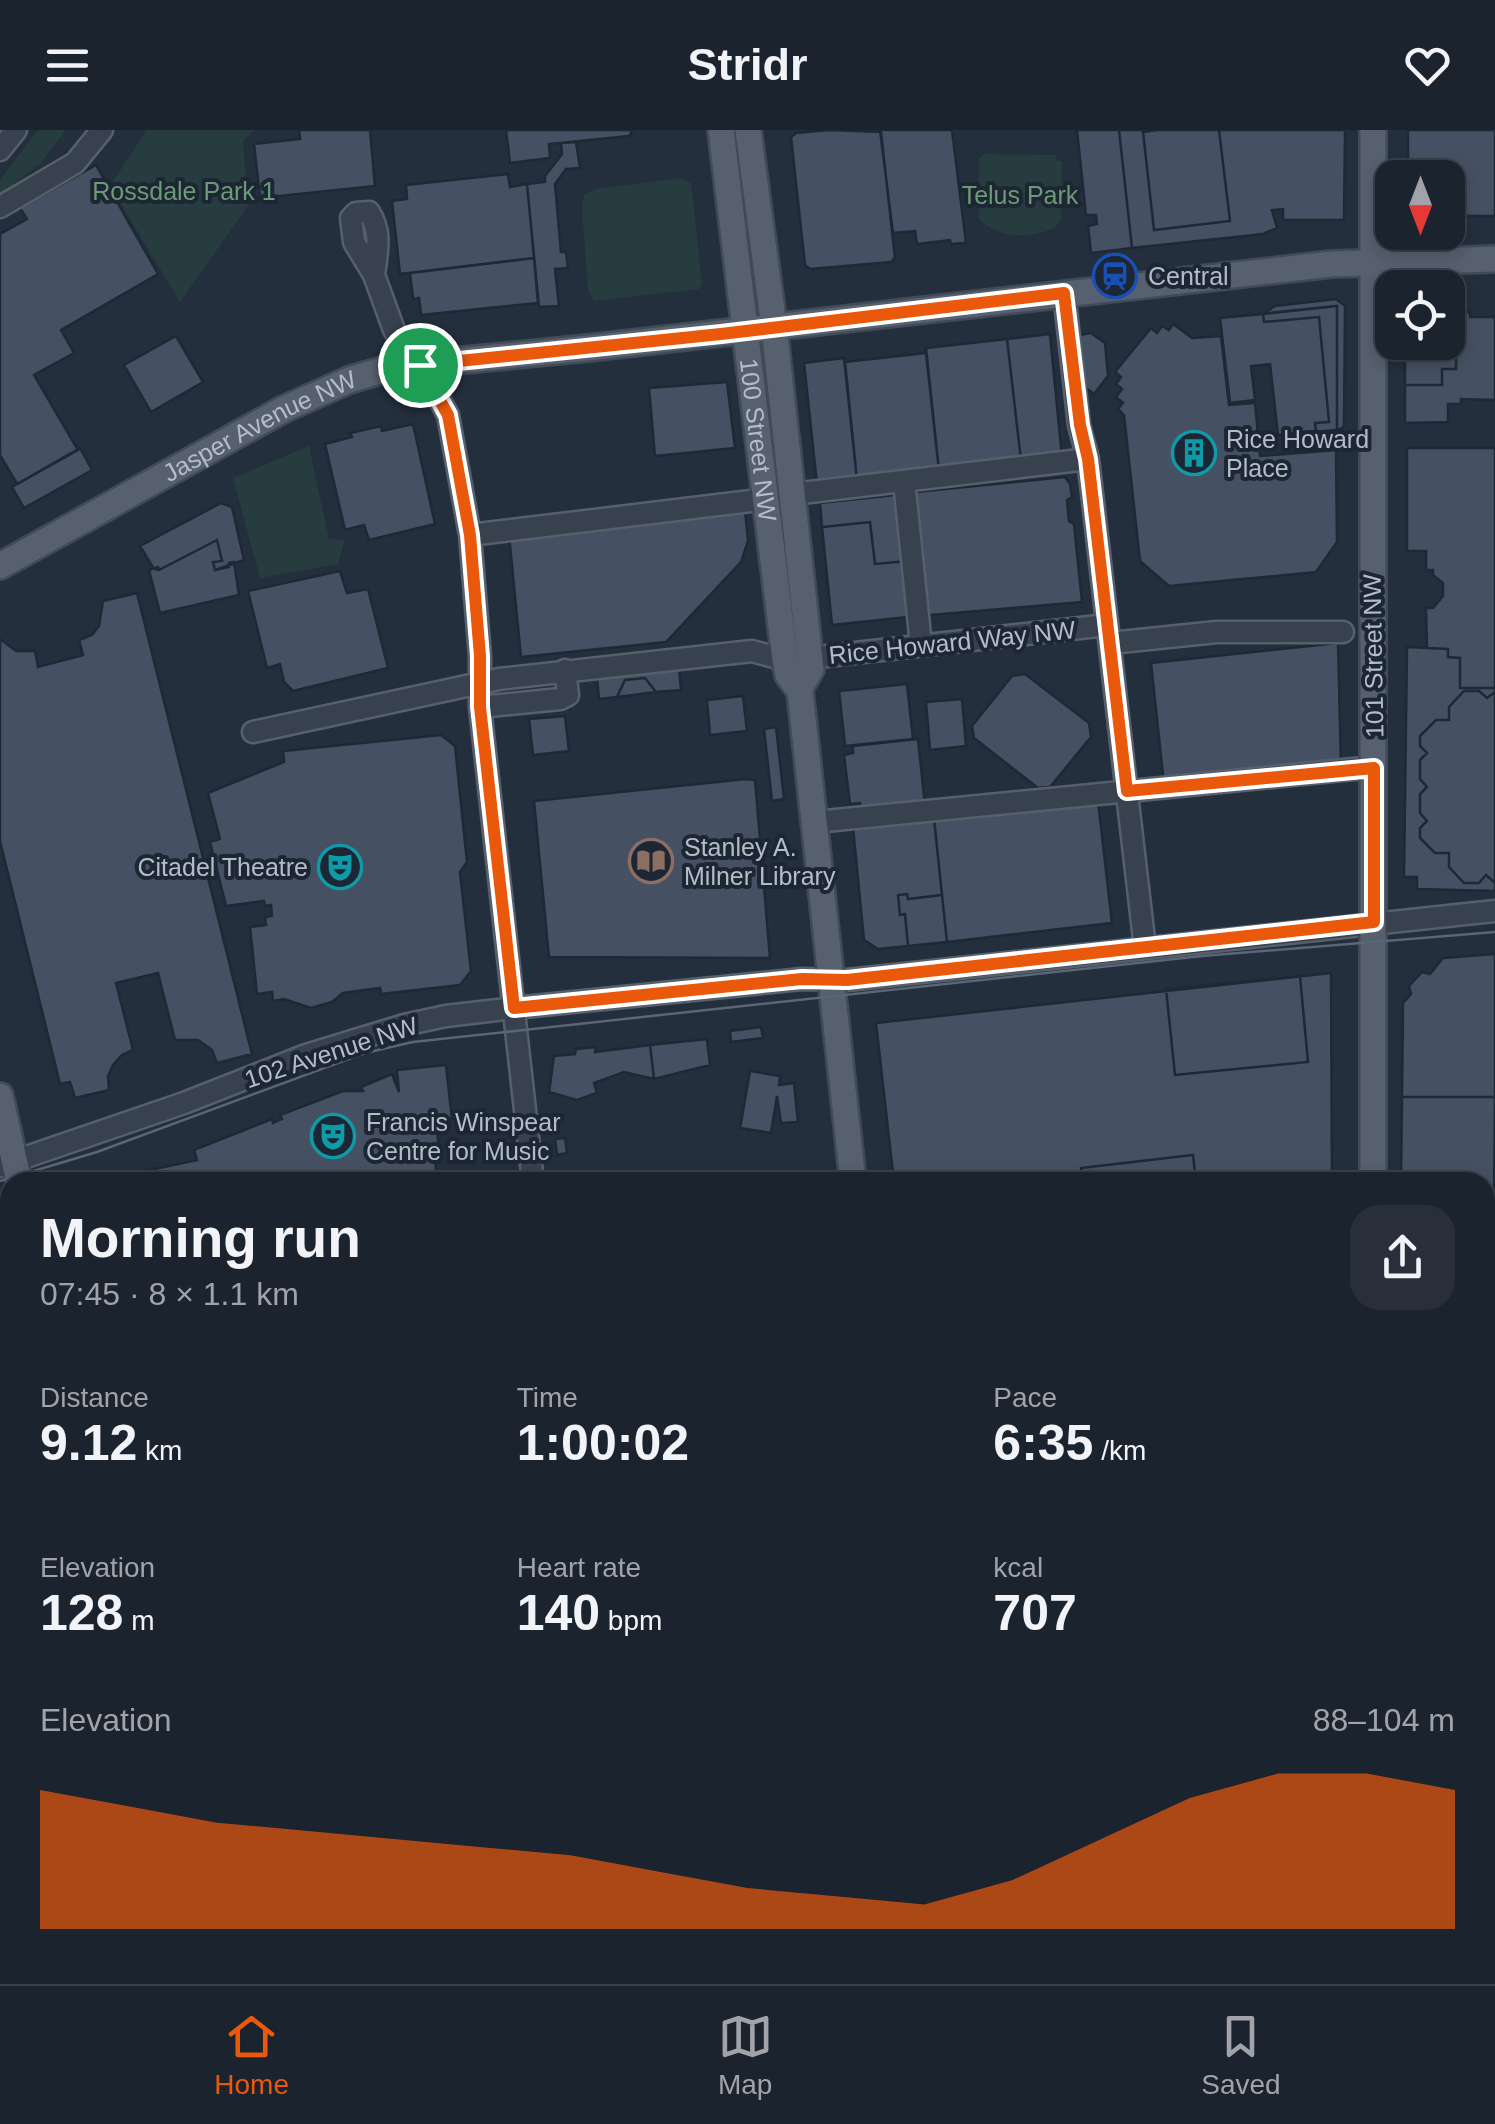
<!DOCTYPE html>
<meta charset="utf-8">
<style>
body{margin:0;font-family:Arial,sans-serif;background:#282f3a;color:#f1f3f6;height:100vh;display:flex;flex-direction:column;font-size:38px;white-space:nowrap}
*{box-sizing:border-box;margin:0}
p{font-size:32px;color:#a0a4aa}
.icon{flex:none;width:55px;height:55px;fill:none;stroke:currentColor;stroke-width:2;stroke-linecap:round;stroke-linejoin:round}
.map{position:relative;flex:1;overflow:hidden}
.side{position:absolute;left:0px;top:1042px;width:1495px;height:812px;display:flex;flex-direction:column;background:#1b232e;border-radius:30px 30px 0 0;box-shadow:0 5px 15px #0003,0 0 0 2px #39404a}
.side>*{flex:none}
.needle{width:65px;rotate:180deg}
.controls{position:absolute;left:1375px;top:30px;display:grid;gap:20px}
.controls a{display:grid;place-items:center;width:90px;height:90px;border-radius:20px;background:#1b232e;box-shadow:0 5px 15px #0003,0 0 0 2px #39404a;font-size:50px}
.pin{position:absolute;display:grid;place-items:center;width:85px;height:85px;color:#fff;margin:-42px;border:5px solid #fff;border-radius:50%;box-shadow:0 2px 10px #0007}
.round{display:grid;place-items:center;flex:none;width:105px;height:105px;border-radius:30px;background:#282f3a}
.summary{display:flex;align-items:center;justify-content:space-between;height:170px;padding:0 40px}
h1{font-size:55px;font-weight:700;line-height:75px}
.figures{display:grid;grid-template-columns:repeat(3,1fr);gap:15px;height:170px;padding:10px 40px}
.figures div{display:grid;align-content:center}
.figures b{font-size:50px;font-weight:700}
.figures small{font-size:28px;font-weight:400}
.figures p{font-size:28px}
.chart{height:280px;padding:20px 40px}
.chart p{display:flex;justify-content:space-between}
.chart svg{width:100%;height:180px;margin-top:10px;fill:#ea580c;opacity:.7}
header{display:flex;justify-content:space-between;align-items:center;height:130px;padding:0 40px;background:#1b232e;font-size:45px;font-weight:700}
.dock{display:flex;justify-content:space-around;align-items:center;height:140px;border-top:2px solid #39404a;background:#1b232e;font-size:28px;color:#a0a4aa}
.dock a{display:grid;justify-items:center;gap:5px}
.dock .current{color:#ea580c}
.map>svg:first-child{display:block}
</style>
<header><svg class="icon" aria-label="menu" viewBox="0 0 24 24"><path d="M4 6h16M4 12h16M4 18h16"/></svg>Stridr<svg class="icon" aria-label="heart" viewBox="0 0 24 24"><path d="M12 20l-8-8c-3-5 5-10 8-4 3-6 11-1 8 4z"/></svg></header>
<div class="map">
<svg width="1495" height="1854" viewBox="0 0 1495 1854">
<rect width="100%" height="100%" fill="#242f3e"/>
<!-- green -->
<path fill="#263c3f" d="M38 0H66L41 33 0 64V50Z
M147 0H255L243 11 248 76 180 172 110 56Z
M984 24 1056 25 1057 31H1062L1061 89 1055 98C1031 108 999 110 979 89V29Z
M680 48 691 53 702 154 699 159 594 171 588 160 582 79 584 65 596 59Z
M309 316 329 409 345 410 338 434 260 448 233 348Z
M1485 1781H1495V1854H1421V1845H1485Z"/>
<!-- building -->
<path fill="#455162" stroke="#1f2835" stroke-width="2.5" d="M299 0H370L375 56 260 68 254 14 300 9Z
M506 0H633L629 6 549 14 550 28 510 33Z
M830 0 881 2 895 128 891 132 810 139 805 135 791 7 796 3Z
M880 0H952L966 113 951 114 950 110 917 114 915 101 893 103Z
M1077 0H1119L1132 118 1091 123 1088 96 1097 94 1096 85H1086Z
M1119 0H1345L1344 90H1283V79L1272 80 1277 98 1263 104 1132 118Z
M1157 0H1219L1230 91 1154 100 1143 2Z
M1408 0H1495V86H1448V48H1408Z
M576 12 580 38 566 39 555 54 561 122H566L568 138 555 139 559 176 539 177 527 54 545 52V46L562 24 561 13Z
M96 35 158 144 61 200 74 223 34 245 78 320 17 354 0 325V104L27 89 20 78Z
M508 44 510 57 527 54 534 128 400 144 392 71 407 69 406 55Z
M534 128 538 173 421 185 419 168 413 169 410 143Z
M1336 169 1345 176 1344 296 1341 299H1337V176L1263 184 1275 176Z
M1337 176V300L1278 305 1270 234 1251 236 1255 270 1230 273 1220 188Z
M1448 181 1470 182V187H1495V270L1461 269V274H1448V292L1405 293V255H1442V239H1456V209L1448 208Z
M1263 184 1264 192 1319 187 1329 292 1315 293 1316 301 1278 305 1270 234 1251 236 1255 270 1230 273 1220 188Z
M1173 194 1192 208 1221 206 1229 275 1255 273 1260 326 1336 320 1337 412 1316 442 1169 456 1140 431 1124 285 1118 279 1123 273 1116 267 1122 259 1116 254 1121 247 1115 242 1151 198 1157 203 1162 196 1169 200Z
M1091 203 1105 213 1108 246 1094 264 1085 257 1080 205Z
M1050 204 1062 328 1021 330 1007 209Z
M176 206 203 252 151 282 124 235Z
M1448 208 1456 209V239H1442V255H1405V212H1448Z
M1007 209 1021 330 939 341 926 218Z
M926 223 939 341 857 350 845 232Z
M844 228 857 350 817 354 804 233Z
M727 252 735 318 655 326 649 258Z
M413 294 435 394 369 410 364 395 345 400 325 314 352 307 350 303 381 296 382 301Z
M80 318 92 340 24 378 12 357Z
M1407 318H1495V558H1460V528L1448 527V519L1427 518 1426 478H1433L1443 466V453L1433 445V440H1426V421H1407Z
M1065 347 1070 354 1072 367 1067 370 1069 391 1074 394 1082 472 919 486 906 363Z
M895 365 897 379H902L907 431 875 434 870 392 822 397 820 373Z
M221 373 232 377 244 430 215 440 213 432 222 431 217 410 159 440 154 439 140 416Z
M745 380 748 411 741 432 666 512 521 527 509 405Z
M870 392 875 434 907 431 917 486 832 495 822 397Z
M217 410 222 431 213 432 215 440 229 437V433L234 432 239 465 160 483 149 440 158 437 159 440Z
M340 441 347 463 368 459 388 538 293 561 284 552 280 534 267 538 248 461Z
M137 463 252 924 217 933 212 920 198 910H175L158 843 133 849 116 853 133 920 122 925 113 935 108 946 109 960 75 968 70 952 60 954 0 711V509L16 521H35L38 537 83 525 79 510 92 505 99 496 103 471Z
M1338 513 1341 637 1164 654 1151 533Z
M1407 517 1448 519V527L1460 528V558H1495V761L1417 759V747H1404Z
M679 538 681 560 656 562 645 548 625 550 617 567 599 569 597 547Z
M1025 544 1089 593 1091 607 1050 657 1038 658 974 608 972 596 1012 546Z
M645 548 656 562 617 567 625 550Z
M907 554 913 609 845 616 839 561Z
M1464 561H1479L1487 568 1495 562V753L1486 745 1479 753H1464L1449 737V723H1435L1420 708V698L1427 691 1420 683V664L1427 657 1420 649V630L1427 623 1420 616V606L1436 590H1449V577Z
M743 566 747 601 710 605 707 570Z
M962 569 966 616 930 620 926 572Z
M565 586 569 621 533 625 529 589Z
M776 597 784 669 772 671 764 599Z
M441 605 455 616 467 732 460 742 471 841 460 855 381 864 380 858 343 863 332 872 311 878 284 869 273 871 272 862 257 864 250 797 266 795 265 787 272 786 271 775 265 776 264 771 226 776 210 712 220 709 208 663 284 632 283 621Z
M918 609 925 675 861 682 860 673 850 674 844 625 853 623V616Z
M746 649 755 650 770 828 549 827 534 671Z
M1098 671 1112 793 947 812 934 689Z
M934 689 942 765 908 769 907 764 898 765 900 785 905 784 908 816 878 819 864 810 853 697Z
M907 764 908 769 942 765 947 812 908 816 905 784 900 785 898 765Z
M1495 824V967H1402L1403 873 1411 864 1409 856 1422 842 1430 844 1443 828Z
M1331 843 1332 1052H894L876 893Z
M1300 846 1308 932 1175 945 1166 859Z
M761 897 763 908 731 912 730 901Z
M707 909 710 935 654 949 650 915Z
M650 915 654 949 624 942 594 953 597 963 577 970 549 962 554 926 575 924 576 919 596 917 595 922Z
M446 935 452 989 436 991 440 1027 435 1028 437 1052H148L145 1041 197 1030 194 1020 272 989 273 993 282 989 280 985 343 961H363L361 957 392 944 399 962 397 940Z
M750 941 780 946 779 955 794 953 798 992 781 993 777 966 771 1003 740 998Z
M1402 967H1495L1493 1171H1485V1052H1401Z
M565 1008 567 1023 557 1025 555 1009Z
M1193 1025 1196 1052H1083L1081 1038Z
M0 1097 10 1137V1314L0 1318Z
M1485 1292H1495V1396L1485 1390Z
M1485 1390 1495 1396V1444H1485Z
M10 1432V1455L5 1457 0 1435Z
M1485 1490H1495V1629H1485Z
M10 1550V1603L0 1606V1553Z
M10 1657V1751L0 1716V1660Z
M512 1845H603L606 1854H512Z
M996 1847V1854H931Z"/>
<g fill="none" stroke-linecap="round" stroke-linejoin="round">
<defs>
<path id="minor" d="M0 20 16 0
M0 77 75 33 102 0
M374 145C377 122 382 102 369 82L356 83 351 88 354 112 374 145 394 200 420 235 448 285 470 405 480 526V577L533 1052
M1064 163 1079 295 1088 329 1145 818
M904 351 921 515
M793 364 1088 329
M470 405 767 369
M1110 513 1217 502H1343
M480 577 560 569 568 565 565 540
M253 602 499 549 752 521 785 530 810 528 1107 495
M815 692 1374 637
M0 1036 184 973 306 925 404 895 446 886 514 878 802 849 847 850 1495 781
M0 1079 10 1076
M0 1357 10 1354
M0 1461 10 1500
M1485 1469H1495
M0 1633 10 1631
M0 1737 10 1771
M655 1845 664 1854
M816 1854 894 1845"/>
<g id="major">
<path id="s1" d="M721 0 785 530 788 545 800 561 853 1052"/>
<path d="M748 0 774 197 811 539 800 558"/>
<path d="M1373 0V1052"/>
<path id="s2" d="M0 436 284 279 349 250 393 237 588 218 1332 134 1495 129"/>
<path d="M0 966 19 1052"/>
<path d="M1485 1230 1495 1227"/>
<path d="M1485 1681H1495"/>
<path d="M1485 1719H1495"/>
<path d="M1370 1845 1371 1854"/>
<path d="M173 1854 201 1845"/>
<path d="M257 1854 282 1845"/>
</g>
</defs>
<!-- minor casing -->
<use href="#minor" stroke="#565f6c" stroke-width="25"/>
<!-- major casing -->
<use href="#major" stroke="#414a57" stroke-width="30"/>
<!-- minor -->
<use href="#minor" stroke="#38414e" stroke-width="20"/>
<!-- major -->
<use href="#major" stroke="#56606e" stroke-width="25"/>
<!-- tram -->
<path stroke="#5a6575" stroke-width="2.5" d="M0 1051 97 1022 365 923 413 912 1202 826 1495 802"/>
</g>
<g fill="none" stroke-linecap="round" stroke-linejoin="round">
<defs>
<path id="route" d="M1064 163 1080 295 1088 329 1127 661 1374 638V792L847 850 802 849 514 878 480 577V526L470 405 448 285 420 235 721 204Z"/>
</defs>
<!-- route casing -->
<use href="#route" stroke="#fff" stroke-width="20"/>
<!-- route -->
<use href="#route" stroke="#ea580c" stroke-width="12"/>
</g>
<!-- icons -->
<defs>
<symbol id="station-ring" viewBox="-11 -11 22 22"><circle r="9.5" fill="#1d2633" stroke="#1a4fb4" stroke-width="1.5"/><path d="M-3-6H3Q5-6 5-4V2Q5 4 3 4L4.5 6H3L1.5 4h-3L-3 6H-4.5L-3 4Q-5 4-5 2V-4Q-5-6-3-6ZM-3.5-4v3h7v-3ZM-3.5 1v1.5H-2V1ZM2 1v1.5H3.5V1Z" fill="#1a4fb4"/></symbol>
<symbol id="building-ring" viewBox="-11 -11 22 22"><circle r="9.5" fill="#1d2633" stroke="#0f9aa8" stroke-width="1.5"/><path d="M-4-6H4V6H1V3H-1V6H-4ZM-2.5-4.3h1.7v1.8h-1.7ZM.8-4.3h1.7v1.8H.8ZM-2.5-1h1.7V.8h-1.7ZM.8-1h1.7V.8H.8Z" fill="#0f9aa8"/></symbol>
<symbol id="library-ring" viewBox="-11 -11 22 22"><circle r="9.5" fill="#1d2633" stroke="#8d6e63" stroke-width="1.5"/><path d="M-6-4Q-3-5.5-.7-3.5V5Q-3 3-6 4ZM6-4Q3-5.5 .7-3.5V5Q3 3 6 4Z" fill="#8d6e63"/></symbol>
<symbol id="theatre-ring" viewBox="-11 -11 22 22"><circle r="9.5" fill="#1d2633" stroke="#0f9aa8" stroke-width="1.5"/><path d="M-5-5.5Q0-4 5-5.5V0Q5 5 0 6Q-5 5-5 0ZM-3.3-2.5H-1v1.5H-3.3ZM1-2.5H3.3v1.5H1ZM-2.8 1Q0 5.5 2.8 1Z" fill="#0f9aa8"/></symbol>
</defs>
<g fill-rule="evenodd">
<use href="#station-ring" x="1090" y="121" width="50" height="50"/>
<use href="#building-ring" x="1169" y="298" width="50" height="50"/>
<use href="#library-ring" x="626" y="706" width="50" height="50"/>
<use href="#theatre-ring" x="315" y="712" width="50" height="50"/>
<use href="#theatre-ring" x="308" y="981" width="50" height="50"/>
</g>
<g text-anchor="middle" stroke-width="8" stroke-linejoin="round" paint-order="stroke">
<!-- park labels -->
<g font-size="25" fill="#6b9a76" stroke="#1d2633">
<text x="184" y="70">Rossdale Park 1</text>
<text x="1020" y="74">Telus Park</text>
</g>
<!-- poi labels -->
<g font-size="25" fill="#b4bcc9" stroke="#1d2633" text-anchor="start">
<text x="1148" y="155">Central</text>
<text x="1226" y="318">Rice Howard<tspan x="1226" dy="29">Place</tspan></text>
<text x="684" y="726">Stanley A.<tspan x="684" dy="29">Milner Library</tspan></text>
<text x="308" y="746" text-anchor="end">Citadel Theatre</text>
<text x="366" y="1001">Francis Winspear<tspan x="366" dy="29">Centre for Music</tspan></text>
</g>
<!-- street labels -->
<g font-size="25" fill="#b4bcc9" stroke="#1d2633">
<text dy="9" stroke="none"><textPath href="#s2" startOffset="295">Jasper Avenue NW</textPath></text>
<text dy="9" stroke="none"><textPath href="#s1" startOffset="312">100 Street NW</textPath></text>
<text transform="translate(952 512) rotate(-6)" y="9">Rice Howard Way NW</text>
<text transform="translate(1373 526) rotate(-91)" y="9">101 Street NW</text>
<text transform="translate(331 922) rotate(-18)" y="9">102 Avenue NW</text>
</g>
</g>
</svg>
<div class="controls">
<a><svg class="needle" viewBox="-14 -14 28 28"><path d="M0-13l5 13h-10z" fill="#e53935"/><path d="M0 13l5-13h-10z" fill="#a0a4aa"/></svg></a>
<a><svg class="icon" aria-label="locate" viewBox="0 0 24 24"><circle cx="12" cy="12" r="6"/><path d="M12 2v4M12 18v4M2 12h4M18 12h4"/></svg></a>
</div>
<div class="pin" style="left:420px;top:235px;background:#1e9e55"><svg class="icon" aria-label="arrive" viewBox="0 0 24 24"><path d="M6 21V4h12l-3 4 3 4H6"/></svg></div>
<section class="side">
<div class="summary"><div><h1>Morning run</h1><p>07:45 · 8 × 1.1 km</p></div><a class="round"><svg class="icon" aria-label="share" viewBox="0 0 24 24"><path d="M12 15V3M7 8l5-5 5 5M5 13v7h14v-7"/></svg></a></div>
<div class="figures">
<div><p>Distance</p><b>9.12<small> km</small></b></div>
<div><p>Time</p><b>1:00:02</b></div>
<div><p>Pace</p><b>6:35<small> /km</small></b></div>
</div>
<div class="figures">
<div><p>Elevation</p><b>128<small> m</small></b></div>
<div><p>Heart rate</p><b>140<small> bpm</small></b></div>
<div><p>kcal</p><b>707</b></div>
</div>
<div class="chart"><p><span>Elevation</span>88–104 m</p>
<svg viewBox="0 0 160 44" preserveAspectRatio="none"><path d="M0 44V10L10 14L20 18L30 20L40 22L50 24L60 26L70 30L80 34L90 36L100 38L110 32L120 22L130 12L140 6L150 6L160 10V44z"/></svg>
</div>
</section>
</div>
<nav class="dock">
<a class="current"><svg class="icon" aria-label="home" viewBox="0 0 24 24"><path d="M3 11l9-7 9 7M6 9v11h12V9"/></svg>Home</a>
<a><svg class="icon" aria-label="map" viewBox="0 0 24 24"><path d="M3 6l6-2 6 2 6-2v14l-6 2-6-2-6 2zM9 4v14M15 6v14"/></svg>Map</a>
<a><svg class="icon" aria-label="saved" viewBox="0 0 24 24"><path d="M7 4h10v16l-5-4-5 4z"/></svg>Saved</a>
</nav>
